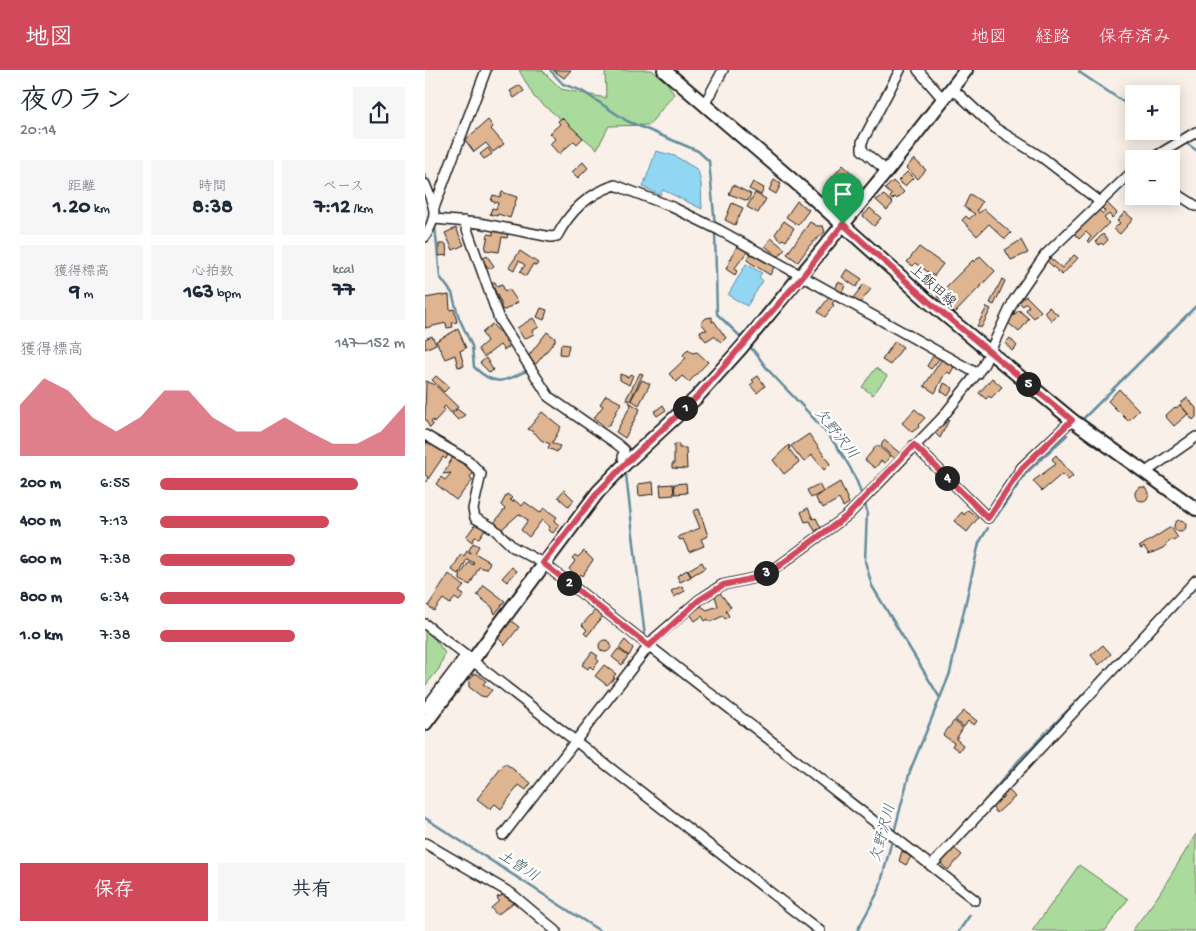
<!DOCTYPE html>
<html lang="ja">
<meta charset="utf-8">
<style>
body{margin:0;font-family:"Gochi Hand","Klee One",sans-serif;background:#f6f6f7;color:#1f2937;height:100vh;display:flex;flex-direction:column;font-size:19px;white-space:nowrap}
*{box-sizing:border-box;margin:0}
p{font-size:16px;color:#747a83}
.icon{flex:none;width:28px;height:28px;fill:none;stroke:currentColor;stroke-width:2;stroke-linecap:round;stroke-linejoin:round}
.map{position:relative;flex:1;overflow:hidden}
.panel{display:flex;flex-direction:column;background:#fff;width:425px}
.panel>*{flex:none}
.buttons{position:absolute;left:700px;top:15px;display:grid;gap:10px}
.buttons a{display:grid;place-items:center;width:55px;height:55px;border-radius:0px;background:#fff;box-shadow:0 2px 12px #0003;font-size:25px}
.pin{position:absolute;display:grid;place-items:center;width:42px;height:42px;color:#fff;margin:-51px -21px;border-radius:50% 50% 50% 0;rotate:-45deg;box-shadow:0 0 5px #0007}
.pin .icon{rotate:45deg}
.km{position:absolute;width:25px;height:25px;margin:-12px;border-radius:50%;background:#222;color:#fff;font-size:14px;line-height:25px;text-align:center}
.round{display:grid;place-items:center;flex:none;width:52px;height:52px;border-radius:0px;background:#f6f6f7}
.overview{display:flex;align-items:center;justify-content:space-between;height:85px;padding:0 20px}
h1{font-size:28px;font-weight:700;line-height:38px}
.figures{display:grid;grid-template-columns:repeat(3,1fr);gap:8px;height:85px;padding:5px 20px}
.figures div{display:grid;align-content:center;border-radius:0px;background:#f6f6f7;text-align:center}
.figures b{font-size:21px;font-weight:700}
.figures small{font-size:14px;font-weight:400}
.figures p{font-size:14px}
.chart{height:140px;padding:10px 20px}
.chart p{display:flex;justify-content:space-between}
.chart svg{width:100%;height:90px;margin-top:5px;fill:#d1495b;opacity:.7}
.cta{display:flex;gap:10px;margin-top:auto;padding:10px 20px}
.cta a{flex:1;height:58px;border-radius:0px;background:#d1495b;color:#fff;font-size:20px;font-weight:700;line-height:58px;text-align:center}
.cta a+a{background:#f6f6f7;color:#1f2937}
ul{padding:0 20px;list-style:none;font-size:16px}
li{display:grid;grid-template-columns:80px 60px 1fr;align-items:center;height:38px}
li i{height:12px;border-radius:6px;background:#d1495b}
header{display:flex;align-items:center;gap:30px;box-sizing:border-box;height:70px;padding:0 25px;background:#d1495b;color:#fff}
header strong{font-size:24px}
nav{display:flex;gap:28px;margin-inline-start:auto;font-size:18px}
main{display:flex;flex:1;min-height:0}
.map>svg:first-child{display:block}
</style>
<header>
<strong>地図</strong>
<nav><a>地図</a><a>経路</a><a>保存済み</a></nav>
</header>
<main>
<section class="panel">
<div class="overview"><div><h1>夜のラン</h1><p>20:14</p></div><a class="round"><svg class="icon" aria-label="share" viewBox="0 0 24 24"><path d="M12 15V3M7 8l5-5 5 5M5 13v7h14v-7"/></svg></a></div>
<div class="figures">
<div><p>距離</p><b>1.20<small> km</small></b></div>
<div><p>時間</p><b>8:38</b></div>
<div><p>ペース</p><b>7:12<small> /km</small></b></div>
</div>
<div class="figures">
<div><p>獲得標高</p><b>9<small> m</small></b></div>
<div><p>心拍数</p><b>163<small> bpm</small></b></div>
<div><p>kcal</p><b>77</b></div>
</div>
<div class="chart"><p><span>獲得標高</span>147–152 m</p>
<svg viewBox="0 0 160 44" preserveAspectRatio="none"><path d="M0 44V19L10 6L20 12L30 25L40 32L50 25L60 12L70 12L80 25L90 32L100 32L110 25L120 32L130 38L140 38L150 32L160 19V44z"/></svg>
</div>
<ul>
<li><b>200 m</b>6:55<i style="width:81%"></i></li>
<li><b>400 m</b>7:13<i style="width:69%"></i></li>
<li><b>600 m</b>7:38<i style="width:55%"></i></li>
<li><b>800 m</b>6:34<i style="width:100%"></i></li>
<li><b>1.0 km</b>7:38<i style="width:55%"></i></li>
</ul>
<div class="cta"><a>保存</a><a>共有</a></div>
</section>
<div class="map">
<svg width="771" height="861" viewBox="0 0 771 861">
<rect width="100%" height="100%" fill="#f9f0e9"/>
<filter id="ink" filterUnits="userSpaceOnUse"><feTurbulence type="fractalNoise" baseFrequency=".02" numOctaves="2"/><feDisplacementMap in="SourceGraphic" scale="10" xChannelSelector="R" yChannelSelector="G"/><feConvolveMatrix kernelMatrix="1 2 1 2 8 2 1 2 1" color-interpolation-filters="sRGB"/></filter>
<g filter="url(#ink)">
<!-- green -->
<path fill="#aadb9c" stroke="#637c5c" d="M94 0H117L136 19 181 28 180 0H227L242 13 249 24 224 55 184 56 172 79 109 27Z
M451 298 462 306 448 325 437 317Z
M0 556 20 583 14 599 0 616Z
M771 764V861H707L733 826Z
M654 795 703 829 680 861H607Z"/>
<!-- water -->
<path fill="#91d7f3" stroke="#628c9d" d="M231 81 250 86 273 100 276 113 277 139 238 120 235 125 218 117Z
M321 194 337 203 334 207 338 211 322 236 303 225Z"/>
<g fill="none" stroke-linecap="round" stroke-linejoin="round">
<!-- stream -->
<path stroke="#628c9d" stroke-width="2.5" d="M125 0 138 14 157 21 202 51 273 81 284 91 290 156
M655 0 654 2 709 39
M741 61 753 69
M761 73 771 80
M0 105 3 113
M10 156 15 207 27 223 34 248 47 276 49 297C70 317 77 312 101 301
M290 162 292 244 319 270
M324 276C333 284 338 295 346 303 380 340 422 376 437 426
M657 350 771 236
M201 405 220 567 222 569
M571 447 601 403 642 365
M515 628 525 603 554 473 563 458
M417 720 458 752
M558 733 595 689 679 603
M0 748 175 861
M541 818 555 828
M432 861 454 820 485 701 515 628 447 516 440 491 442 441 439 431
M534 861 545 845"/>
</g>
<!-- building -->
<path fill="#dfb490" stroke="#1c1c1c" d="M128 0H146L139 8Z
M95 15 99 21 89 28 85 21Z
M137 48 158 68 152 74 149 71 134 84 125 74 130 69 125 63 135 54 133 51Z
M63 50 68 57 66 59 79 74 68 82 61 73 49 82 40 70Z
M63 78 67 84 59 89 55 84Z
M489 89 501 100 493 109 481 98Z
M158 92 163 98 153 108 147 102Z
M418 95 435 111 418 127 402 113Z
M482 102 488 108 480 116 473 111Z
M349 110 356 114 351 124 344 120Z
M468 111 479 122 472 129 470 127 467 130 465 127 467 125 460 119Z
M328 112 339 118 336 125 324 119Z
M308 115 326 124 323 131 304 124Z
M77 122 92 127 85 148 73 144 72 146 65 144 67 138 71 139 73 133 66 131 68 125 75 127Z
M330 123 341 129 333 143 322 137Z
M545 124 557 132 552 140 554 143 559 139 586 163 580 169 564 154 552 166 537 150 541 146 544 149 550 144 539 137Z
M459 125 468 133 462 140 451 130Z
M372 131 384 140 373 155 361 147Z
M681 132 692 143 687 148 684 144 679 148 684 153 664 173 662 171 666 167 661 162 654 169 648 162 674 140 678 144 680 141 676 137Z
M307 133 318 138 310 155 300 150Z
M445 138 456 148 449 156 438 146Z
M700 142 708 149 695 164 689 159 695 153 692 151Z
M359 151 369 158 361 171 358 169 356 171 350 164Z
M385 152 392 156H398L400 162 385 175 373 192 362 184Z
M31 158 39 175 28 180 20 163Z
M68 161 83 164 82 168 77 167 74 182 60 180 63 164 68 165Z
M678 164 683 170 678 175 676 173 674 175 671 171Z
M346 168 360 179 354 187 340 176Z
M596 170 603 183 586 190 580 180Z
M14 174H21L22 185 14 186Z
M312 176 322 182 309 199 312 201 310 205 301 199Z
M494 177 518 194 509 206 490 193 488 196 482 192Z
M95 181 113 193 111 196 108 194 101 206 95 202 100 195 94 191 89 200 84 197Z
M326 184 349 197 345 205 326 193 322 190Z
M649 185 653 188 637 205 622 191 625 188 637 198Z
M62 186 69 196 64 199 57 189Z
M555 186 570 201 530 243 512 226 548 190 549 192Z
M422 199 437 209 431 217 417 207Z
M577 209 580 211 569 235 565 233Z
M66 212H70L72 216 77 214 80 222 84 219 93 232 80 240 76 239V233Z
M413 212 420 215 417 223 410 220Z
M439 214 446 219 434 234 427 229Z
M17 225V226L24 225 25 240 29 239 32 252 27 253 28 257 22 258 21 253 0 258V228Z
M405 226 410 230 407 234 409 235 400 247 393 242Z
M601 226 616 241 609 248 601 240 604 236 601 233 598 236 594 232Z
M562 237 566 239 556 258 552 256Z
M624 237 633 245 627 251 619 242Z
M116 238 122 240 119 250 112 247Z
M594 240 604 249 594 262 582 252Z
M287 247V252L289 251 301 268 296 272 289 266 281 271 276 265 275 261 282 260 276 253 281 248Z
M108 248 114 257 107 261 109 264 99 269 92 258Z
M67 254 82 270 80 272 84 277 79 280 75 275 59 287 53 279 62 271 57 263Z
M33 259 41 278 35 281 39 296 33 297 30 285 20 289 11 271Z
M122 262 130 268V271L111 294 102 288Z
M7 266 11 274 0 279V269Z
M585 268 592 276 587 281 580 273Z
M470 271 478 277 465 295 457 290Z
M136 274 144 275 142 285 135 284Z
M263 279 268 283 272 282 283 292 264 312 257 306 252 312 244 304 261 288 258 285Z
M510 283 516 287 506 299 502 296Z
M61 288 68 300 65 303 55 293Z
M517 289 529 297 525 304 523 302 519 305 510 323 499 316Z
M215 303 218 304 205 331 201 329Z
M195 304 203 307 205 304 208 305 204 315 195 310Z
M11 306 24 317 19 322 7 310Z
M333 306 340 316 332 323 325 315 329 312 327 310Z
M567 308 577 317 566 328 564 326 561 329 554 323Z
M217 310 225 314 214 335 206 330Z
M1 311 10 315 33 337 26 343 20 336 18 338 20 340 9 352 8 350 6 352 8 355 5 358 0 349Z
M519 313 528 318 523 326 516 321Z
M694 319 714 340 703 351 683 331Z
M181 325 196 333 185 354 180 357 169 348 178 336 175 334Z
M762 328 771 338V347L768 350 755 334Z
M204 332 215 339 200 368 191 362 206 335Z
M238 335 241 340 232 346 229 342Z
M755 335 763 344 749 356 740 346 750 337 751 338Z
M32 339 40 345 33 350 27 344Z
M490 339 500 348 493 355 494 357 487 362 477 353Z
M117 342 136 357 127 373 135 376 132 382 123 378 125 374 116 370 110 363 103 359Z
M520 347 524 350 515 368 507 360Z
M384 364 405 394 399 400 387 385 379 392 366 376Z
M459 370 476 384 471 390 456 376Z
M3 371 24 382 21 389 18 387 1 412 3 407 0 405V375Z
M254 374V378H261L262 399 247 398V394H249V375Z
M364 375 365 378 364 379 374 392 359 404 348 390Z
M452 375 465 386 460 393 456 391 450 398 440 390Z
M29 385 46 397 49 402 45 407 48 410 31 430 11 414 16 407 20 410 26 403 18 404Z
M631 385 648 406 643 410 637 404 617 421 608 411 631 394 627 389Z
M228 412 229 424 214 426 213 414Z
M415 412 424 433 418 437 414 429 398 438 396 434 394 435 391 428 393 425Z
M261 413 262 423 250 424 249 414Z
M248 414 249 425 236 426 235 415Z
M394 414 398 422 386 428 382 420Z
M710 424a7 7 0 1 1 14 0a7 7 0 1 1-14 0Z
M139 420 149 430 144 437 133 427Z
M82 424 87 428 85 430 88 432 89 430 97 436 100 432 115 443 119 438 132 447 129 451 134 455 128 463 123 460 125 457 117 450 104 467 96 460 103 450 94 444 77 459 69 453 80 439 76 435Z
M383 438 388 449 391 448 396 458 390 461 385 451 380 452 376 442Z
M274 439 283 466 276 469 279 476 264 482 258 469 255 470 253 467 275 458 268 441Z
M543 440 553 448 542 462 529 451 537 442 539 445Z
M749 456a6 6 0 1 1 12 0a6 6 0 1 1-12 0Z
M52 452 60 455V459L54 468 50 467 47 472 41 467Z
M746 457 753 468 748 471 747 469 738 478 724 484 719 477 716 479 714 477Z
M48 473 54 476 50 483 65 492 62 499 54 497 45 515 35 510V506L44 492 48 495 49 493 42 489 34 505 27 500 36 484 39 486 42 481 46 483 44 480Z
M159 481 168 490 157 506 155 504 153 507 144 499 150 491 147 488 150 485 153 487Z
M277 492 280 498 266 506 263 500Z
M87 497 92 501 82 512 77 508Z
M262 500 266 507 255 512 252 506Z
M24 504 39 516 34 522 39 525 34 531 30 528 25 534 18 529 9 541 3 536Z
M59 515 80 531 70 544 67 537 52 525Z
M257 516 260 521 249 527 246 521Z
M295 523 306 537 301 541 304 546 300 549 298 546 285 552 283 549 280 551 277 546 270 551 265 544 276 536 282 540 293 536 290 526Z
M171 539 179 545 162 566 159 563 162 560 157 555Z
M85 550 94 557 80 575 73 568Z
M174 576a6 6 0 1 1 12 0a6 6 0 1 1-12 0Z
M200 570 208 578 204 586 194 578Z
M678 575 686 584 674 595 666 585Z
M193 579 203 586 197 595 187 587Z
M167 582 173 586 171 588 174 591 168 599 165 596 163 599 157 595Z
M179 595 191 604 188 607 190 608 182 615 170 606Z
M49 604H52L61 611 58 614 67 620 61 627 56 626 44 617V611Z
M539 641 552 651 549 655 543 651 539 657 530 650Z
M529 651 538 658 531 669 538 675 534 681 527 676 529 673 518 665Z
M80 693 106 713 101 720 94 715 76 739 70 734 65 739 52 729Z
M582 718 590 727 572 743 566 736Z
M529 778 537 785 523 800 515 793Z
M477 781 486 787 481 795 474 791Z
M76 823 88 833 72 845 66 838 74 831 72 827 77 826Z"/>
<g fill="none" stroke-linecap="round" stroke-linejoin="round">
<defs>
<path id="street" d="M493 0 518 29
M527 18 570 58 618 88 674 131
M279 35 298 0
M726 89 771 62
M462 101 437 80V72L475 0
M0 114C10 140 14 142 0 167
M746 120 771 136
M9 138 61 0
M10 149 54 153 126 167 132 166C146 140 162 125 190 115L245 136 294 160 553 304
M39 151 74 249 124 327 192 374 199 380 198 388 201 393
M0 365 44 391 56 404 48 439 50 448 68 458 88 477 118 493 550 830
M489 375 563 448 597 397 647 350
M725 399 771 367
M0 554 395 861
M0 639 41 585
M78 765 230 568 274 530 297 515 334 507 351 498 423 445 516 349 558 296 589 230 620 185 709 100
M0 773 87 824 131 861
M506 796 771 510"/>
<path id="secondary" d="M239 0 378 119 503 231 566 283 647 350 771 439
M0 654 173 422 201 393 271 328 316 278 462 101 541 0"/>
</defs>
<!-- street casing -->
<use href="#street" stroke="#1c1c1c" stroke-width="12"/>
<!-- secondary casing -->
<use href="#secondary" stroke="#1c1c1c" stroke-width="16"/>
<!-- street -->
<use href="#street" stroke="#fff" stroke-width="9"/>
<!-- secondary -->
<use href="#secondary" stroke="#fff" stroke-width="12"/>
</g>
</g>
<g fill="none" stroke-linecap="round" stroke-linejoin="round" filter="url(#ink)">
<defs>
<path id="route" d="M418 154 503 231 647 350 597 398 563 448 489 375 423 445 351 498 334 507 298 515 274 530 224 576 118 493 173 422 201 393 271 328 377 207Z"/>
</defs>
<!-- route casing -->
<use href="#route" stroke="#fff" stroke-width="10"/>
<!-- route -->
<use href="#route" stroke="#d1495b" stroke-width="6"/>
</g>
<g text-anchor="middle" stroke-width="4.5" stroke-linejoin="round" paint-order="stroke">
<!-- street labels -->
<g font-size="14" fill="#1c1c1c" stroke="#fff">
<text transform="translate(509 215) rotate(41)" y="5">上飯田線</text>
</g>
<!-- water labels -->
<g font-size="15" font-style="italic" fill="#455d67" stroke="#fff">
<text transform="translate(412 363) rotate(52)" y="5">欠野沢川</text>
<text transform="translate(457 763) rotate(-75)" y="5">欠野沢川</text>
<text transform="translate(94 795) rotate(33)" y="5">土曽川</text>
</g>
</g>
</svg>
<div class="buttons">
<a>+</a>
<a>−</a>
</div>
<div class="pin" style="left:418px;top:154px;background:#1e9e55"><svg class="icon" aria-label="arrive" viewBox="0 0 24 24"><path d="M6 21V4h12l-3 4 3 4H6"/></svg></div>
<b class="km" style="left:260px;top:338px">1</b>
<b class="km" style="left:144px;top:513px">2</b>
<b class="km" style="left:341px;top:503px">3</b>
<b class="km" style="left:522px;top:408px">4</b>
<b class="km" style="left:603px;top:314px">5</b>
</div>
</main>
